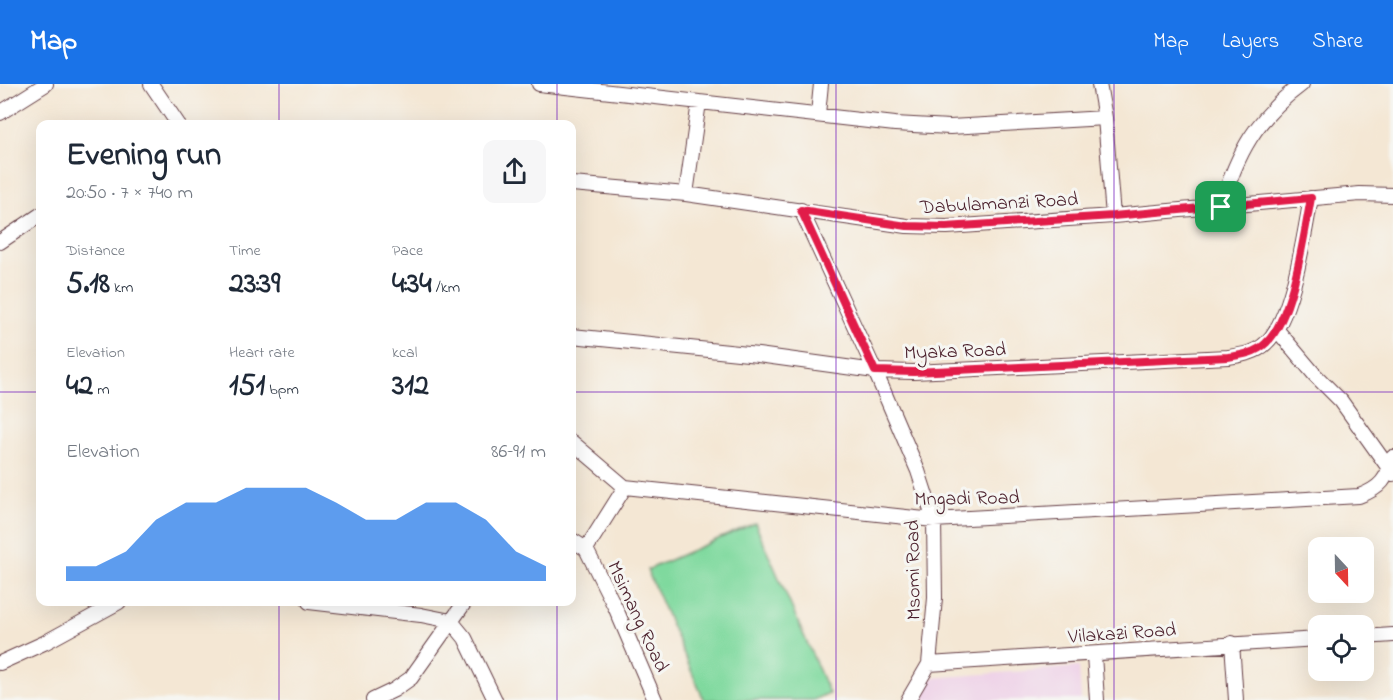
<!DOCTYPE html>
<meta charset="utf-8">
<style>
body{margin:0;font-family:"Indie Flower",sans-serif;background:#f6f6f7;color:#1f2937;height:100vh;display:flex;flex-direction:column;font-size:22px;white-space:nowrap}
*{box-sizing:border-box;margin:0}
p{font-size:20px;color:#747a83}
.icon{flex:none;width:33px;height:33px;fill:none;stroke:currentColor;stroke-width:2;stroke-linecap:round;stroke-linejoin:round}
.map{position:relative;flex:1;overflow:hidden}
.drawer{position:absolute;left:36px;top:36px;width:540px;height:486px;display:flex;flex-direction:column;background:#fff;border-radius:12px;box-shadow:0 6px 24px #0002}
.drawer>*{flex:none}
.needle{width:39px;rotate:158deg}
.buttons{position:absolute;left:1308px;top:453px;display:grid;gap:12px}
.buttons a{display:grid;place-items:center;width:66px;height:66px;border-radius:12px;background:#fff;box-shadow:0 6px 24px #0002;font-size:30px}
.pin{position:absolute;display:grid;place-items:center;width:51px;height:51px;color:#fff;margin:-26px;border-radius:12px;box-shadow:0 3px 9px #0006}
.round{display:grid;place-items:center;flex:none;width:63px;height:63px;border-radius:12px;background:#f6f6f7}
.head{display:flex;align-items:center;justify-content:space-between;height:102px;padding:0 30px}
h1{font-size:33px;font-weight:700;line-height:45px}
.stats{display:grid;grid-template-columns:repeat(3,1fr);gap:9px;height:102px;padding:6px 30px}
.stats div{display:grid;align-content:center}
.stats b{font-size:30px;font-weight:700}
.stats small{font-size:16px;font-weight:400}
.stats p{font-size:16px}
.chart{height:168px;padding:12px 30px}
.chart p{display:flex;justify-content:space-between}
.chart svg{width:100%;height:108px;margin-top:6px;fill:#1a73e8;opacity:.7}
header{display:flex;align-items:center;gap:36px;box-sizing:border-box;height:84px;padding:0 30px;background:#1a73e8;color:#fff}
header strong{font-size:28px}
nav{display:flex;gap:33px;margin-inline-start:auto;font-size:21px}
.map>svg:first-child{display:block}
</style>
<header>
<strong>Map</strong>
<nav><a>Map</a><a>Layers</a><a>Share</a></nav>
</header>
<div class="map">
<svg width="1393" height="616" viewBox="0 0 1393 616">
<rect width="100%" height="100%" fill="#f6f6f2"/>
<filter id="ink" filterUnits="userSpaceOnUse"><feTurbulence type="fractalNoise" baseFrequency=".0167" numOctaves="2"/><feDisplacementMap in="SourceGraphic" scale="12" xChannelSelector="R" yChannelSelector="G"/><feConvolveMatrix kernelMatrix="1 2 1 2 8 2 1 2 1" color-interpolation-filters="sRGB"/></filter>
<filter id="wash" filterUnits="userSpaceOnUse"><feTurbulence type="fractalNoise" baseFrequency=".008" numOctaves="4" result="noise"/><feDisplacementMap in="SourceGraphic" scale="24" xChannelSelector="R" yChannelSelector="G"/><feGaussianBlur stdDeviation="1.35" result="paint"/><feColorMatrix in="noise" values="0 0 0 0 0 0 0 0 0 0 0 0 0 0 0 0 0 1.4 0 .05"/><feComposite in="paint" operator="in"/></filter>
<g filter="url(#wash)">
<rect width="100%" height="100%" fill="#f4e7d4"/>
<!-- built -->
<path fill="#eed0e7" d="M1079 583 1081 616H917L931 594Z"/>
<!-- green -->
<path fill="#7fd99e" stroke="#647c64" stroke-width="1.5" d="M755 439 829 609 813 616H704L647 486Z"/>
</g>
<g filter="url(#ink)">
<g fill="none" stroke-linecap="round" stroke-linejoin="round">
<defs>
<path id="minor" d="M151 0 178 40
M539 0 895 40 950 43 1105 34
M1099 0 1105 34 1113 132
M0 29 46 0
M818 30 821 0
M572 100 686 110 907 142 947 143 1113 132 1360 110 1393 111
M686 110 699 18
M1221 123C1237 69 1256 34 1302 0
M801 126 875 287 918 387 934 436 935 514 929 580 908 616
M0 158 40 131
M1277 246 1315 291 1341 317 1393 390
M572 252 758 271 875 287 913 288 1228 273C1241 271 1256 269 1266 259 1293 234 1304 151 1311 114
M572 358 625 403
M625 403 934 436 1359 412C1381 404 1387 395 1393 373
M572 456 586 465 616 525 655 616
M586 465 625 403
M309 518 421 531 451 537
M451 537 465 554 495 616
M1364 553 1393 551
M1232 559 1236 616
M1094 571 1097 616
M0 579 44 559 119 518
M929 580 1318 555
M373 616 394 606 411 594 465 518"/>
</defs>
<!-- minor casing -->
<use href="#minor" stroke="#643d44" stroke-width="16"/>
<!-- minor -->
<use href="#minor" stroke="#fff" stroke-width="14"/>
</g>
</g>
<g fill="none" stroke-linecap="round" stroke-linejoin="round" filter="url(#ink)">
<defs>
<path id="route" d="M1311 114C1304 151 1293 234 1266 259 1256 269 1242 271 1228 273L914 288 875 287 801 126 907 142 946 143 1113 132Z"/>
</defs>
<!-- route casing -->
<use href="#route" stroke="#fff" stroke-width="12"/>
<!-- route -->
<use href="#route" stroke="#e11d48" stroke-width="8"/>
</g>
<!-- grid -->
<path fill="none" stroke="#7b2cbf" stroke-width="1.5" stroke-opacity="0.55" d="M279 0V40M557 0V40M836 0V616M1114 0V616M0 308H40M572 308H1393M279 518V616M557 518V616"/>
<g text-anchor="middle" stroke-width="6" stroke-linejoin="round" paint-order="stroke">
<!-- street labels -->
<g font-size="20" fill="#4a1f2b" stroke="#f6f6f2">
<text transform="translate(999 118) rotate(-3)" y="7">Dabulamanzi Road</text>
<text transform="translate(955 266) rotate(-2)" y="7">Myaka Road</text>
<text transform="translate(967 413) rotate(-1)" y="7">Mngadi Road</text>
<text transform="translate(912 486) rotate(-91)" y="7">Msomi Road</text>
<text transform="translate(639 532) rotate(65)" y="7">Msimang Road</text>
<text transform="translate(1122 548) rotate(-4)" y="7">Vilakazi Road</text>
</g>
</g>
</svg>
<div class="buttons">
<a><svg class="needle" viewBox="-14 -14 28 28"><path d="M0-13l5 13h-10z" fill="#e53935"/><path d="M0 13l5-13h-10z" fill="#747a83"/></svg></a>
<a><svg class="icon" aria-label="locate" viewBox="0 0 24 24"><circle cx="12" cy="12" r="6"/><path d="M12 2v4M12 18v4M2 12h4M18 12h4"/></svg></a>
</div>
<div class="pin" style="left:1221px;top:123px;background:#1e9e55"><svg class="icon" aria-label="arrive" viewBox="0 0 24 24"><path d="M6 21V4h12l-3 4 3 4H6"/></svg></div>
<section class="drawer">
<div class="head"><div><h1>Evening run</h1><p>20:50 · 7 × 740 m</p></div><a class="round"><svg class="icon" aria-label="share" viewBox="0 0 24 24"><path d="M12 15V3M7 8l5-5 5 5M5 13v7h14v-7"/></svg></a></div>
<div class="stats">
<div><p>Distance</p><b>5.18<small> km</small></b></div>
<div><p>Time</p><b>23:39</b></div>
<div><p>Pace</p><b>4:34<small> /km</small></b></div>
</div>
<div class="stats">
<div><p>Elevation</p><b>42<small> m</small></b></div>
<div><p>Heart rate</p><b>151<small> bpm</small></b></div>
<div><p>kcal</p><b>312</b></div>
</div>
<div class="chart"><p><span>Elevation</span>86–91 m</p>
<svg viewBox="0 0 160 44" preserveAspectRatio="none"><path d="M0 44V38L10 38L20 32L30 19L40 12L50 12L60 6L70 6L80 6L90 12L100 19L110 19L120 12L130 12L140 19L150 32L160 38V44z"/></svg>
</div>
</section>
</div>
